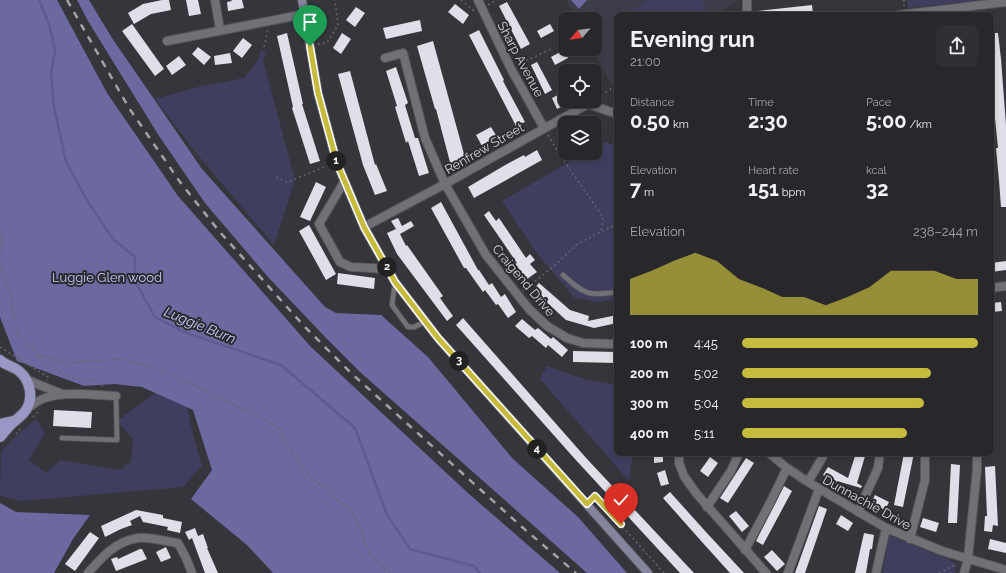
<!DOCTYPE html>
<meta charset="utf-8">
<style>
body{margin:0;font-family:Raleway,sans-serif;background:#303034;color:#f1f3f6;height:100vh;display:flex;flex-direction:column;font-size:15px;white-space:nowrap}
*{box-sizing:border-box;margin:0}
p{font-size:13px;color:#a5a6a9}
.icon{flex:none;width:22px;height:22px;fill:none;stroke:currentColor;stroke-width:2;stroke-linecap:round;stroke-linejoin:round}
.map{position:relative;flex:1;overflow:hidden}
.drawer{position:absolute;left:614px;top:12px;width:380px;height:444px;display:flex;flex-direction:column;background:#28282c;border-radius:8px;box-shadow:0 2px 6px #0003,0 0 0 1px #444448}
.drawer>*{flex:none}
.needle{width:26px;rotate:242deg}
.buttons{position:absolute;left:558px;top:12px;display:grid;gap:8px}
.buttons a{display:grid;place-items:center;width:44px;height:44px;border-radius:8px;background:#28282c;box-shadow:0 2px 6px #0003,0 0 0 1px #444448;font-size:20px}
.pin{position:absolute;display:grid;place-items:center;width:34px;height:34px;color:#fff;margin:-41px -17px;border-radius:50% 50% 50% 0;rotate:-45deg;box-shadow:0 0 4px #0007}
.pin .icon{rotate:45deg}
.km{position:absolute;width:20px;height:20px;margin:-10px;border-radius:50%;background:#222;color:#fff;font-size:11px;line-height:20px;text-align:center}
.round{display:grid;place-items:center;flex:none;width:42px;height:42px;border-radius:8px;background:#303034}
.summary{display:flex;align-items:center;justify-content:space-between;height:68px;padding:0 16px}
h1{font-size:22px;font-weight:700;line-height:30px}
.metrics{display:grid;grid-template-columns:repeat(3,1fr);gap:6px;height:68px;padding:4px 16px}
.metrics div{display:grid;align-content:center}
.metrics b{font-size:20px;font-weight:700}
.metrics small{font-size:11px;font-weight:400}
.metrics p{font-size:11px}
.chart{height:112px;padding:8px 16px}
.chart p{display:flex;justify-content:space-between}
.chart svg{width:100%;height:72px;margin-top:4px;fill:#c6bb3c;opacity:.7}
ul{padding:0 16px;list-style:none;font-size:13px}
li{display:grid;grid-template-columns:64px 48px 1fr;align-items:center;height:30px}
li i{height:10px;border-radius:5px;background:#c6bb3c}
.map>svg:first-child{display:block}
</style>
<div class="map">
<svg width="1006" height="573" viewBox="0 0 1006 573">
<rect width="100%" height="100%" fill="#35353b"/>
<!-- built -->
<path fill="#3d3d49" d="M567 0H739L716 15H617V79L611 83 593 49H595V19H576Z"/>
<!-- green -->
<path fill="#3f3e5f" d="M648 0H701L710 13 707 15H625Z
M907 0H980L908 8Z
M261 50 266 52 263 60 295 180 274 245 197 154 155 99 198 87 244 78 257 62Z
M605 142 617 146V298L598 302 575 298 538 255 502 201 585 153H595V148Z
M547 366 584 379 617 385V453H633L629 481 540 379Z
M155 393 187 407 193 434 202 466 183 487 21 501 0 496 1 452 16 436 36 419 45 433 29 460 46 473 60 460 119 470 131 462 133 439 117 421Z
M888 535 950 560 956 564 955 573H882L887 552 884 549Z"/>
<!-- forest -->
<path fill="#6b69a0" d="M0 0H57L107 93 178 196 311 347 469 494 560 573H273L247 545 191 499 212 470 193 410 142 387 114 384 84 386 17 361 0 317Z
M77 0H89L112 38 202 169 325 307 336 313 381 315 428 357 512 458 578 517 627 573H587L360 372 327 339 268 277 205 203 159 136 88 21Z
M571 0H587L579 9Z
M0 503 16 512 90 515 73 539 54 573H0Z"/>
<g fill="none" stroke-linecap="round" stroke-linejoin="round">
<!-- stream -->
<path stroke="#5d5b90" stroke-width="2.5" d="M39 0 49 24 55 50 51 75 54 107 66 162 87 200 113 239 135 257V281L155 317 184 332 281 365 355 428 387 515 410 549 474 566 480 573"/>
</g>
<!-- building -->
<path fill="#dfe0e7" d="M162 0H169L171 10 151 14 134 24 128 13 143 4Z
M186 0H198L201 14 189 16Z
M231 0H242L244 8 228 11 227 2 232 1Z
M507 2 530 44 521 49 499 6Z
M455 4 469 15 463 24 448 12Z
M812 5 813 15H759L758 11Z
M356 7 365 13 355 27 346 20Z
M420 20 422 31 386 39 383 28Z
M132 24 164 69 155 76 122 31Z
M550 24 554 31 541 38 537 31Z
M565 25V42L558 29Z
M479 30 504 80 503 81 525 122 516 126 469 35Z
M287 33 303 104H302L320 161 310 164 292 108 293 107 277 36Z
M342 33 351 39 341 54 333 48Z
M991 33H998L1001 59 1006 125V207H1001L999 181 996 148H998L991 79Z
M243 38 252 45 242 58 233 51Z
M433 41 467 165 452 170 436 109H435L417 46Z
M198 47 211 57 204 65 192 54Z
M564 50 568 58 555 65 551 57Z
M230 53 232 63 215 65 214 56Z
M179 56 186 65 172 75 166 66Z
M537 62 552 90 545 94 531 65Z
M396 67 408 103 405 105 415 138H418L429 173 419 176 408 141 406 143 395 107 397 106 386 71Z
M350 71 375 165 376 164 387 191 375 195 363 165 338 74Z
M560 94 565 105 557 109 552 98Z
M491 127 497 137 482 146 476 135Z
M537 150 542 160 474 198 468 187 507 164 524 155 525 157Z
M316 182 326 187 310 221 300 217Z
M441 202 478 270H479L489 285 492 283 501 297 505 294 516 312 508 318 498 304 496 305 485 290 483 292 466 268H464L431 208Z
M489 211 496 221 499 218 526 258 530 254 535 260 530 264 537 272 527 279 515 264 517 263 484 215Z
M398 218 402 226 411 221 414 226 400 234 406 246 407 245 443 296 440 298 453 316 447 321 397 254 387 233 396 229 391 221Z
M309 225 336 274 326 280 299 231Z
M1006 261V270L991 272V263Z
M338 273 375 278 374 289 337 284Z
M539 283 570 310 589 316 588 321 617 315V323L594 328 566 320 541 297V295L540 296 533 290Z
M1001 302 1002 311 991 312V303Z
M463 318 587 459 694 573H680L574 458 456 325Z
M522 319 535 330 538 328 551 339 553 337 568 350 562 357 548 345 546 348 532 336 529 338 515 326Z
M573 351 617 352V363L573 362Z
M54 410 92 412 91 428 53 426Z
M654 453H663V462L654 463Z
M856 453H866L857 483 862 486 861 488 837 481V483L823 475 828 467 848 478Z
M904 453H914L903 507 894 505Z
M710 457 718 463 708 477 700 471Z
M746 458 754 463 728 503 720 498Z
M951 464 960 465 957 523H948Z
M995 466 998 526 993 525 992 532 984 531 985 516H987L985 467Z
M665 470 669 484 661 486 657 473Z
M784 486 792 491 763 545 756 541Z
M670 492 706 532 744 573H730L702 542 663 498Z
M875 495 889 502 885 510 871 503Z
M819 506 827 509 805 573H795Z
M136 510 163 515V518L182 522 180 533 167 530 168 527 143 522 140 516 130 521 132 525 121 529 105 537 101 526Z
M736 511 749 526 742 532 729 516Z
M841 515 853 523 848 531 836 524Z
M923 518 939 523 936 532 920 527Z
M195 528 198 536 203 534 208 548H207L218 573H205L192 538 189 540 185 532Z
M90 532 99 538 75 571 65 564Z
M864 533 874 535 872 549H870L866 573H855Z
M990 539 1006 543V553L988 549Z
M166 547 171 558 161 562 156 552Z
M140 549H142L147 559 116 571 111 559 117 557 118 559Z
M772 550 785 564 777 571 764 557Z"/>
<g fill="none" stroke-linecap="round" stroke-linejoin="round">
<defs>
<path id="lane" d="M563 275C585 295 588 296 617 292
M395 283 392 305 408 327H414L425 322
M62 438 117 440 116 396"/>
<path id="street" d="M215 0 220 30
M478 0 511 69 544 128
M747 15V0
M899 15 1006 2
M167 41 305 14
M385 58 403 53 425 138 445 184 486 255 529 309 547 326 567 338 583 343 611 344 617 343
M344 182 319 224 340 262 351 267 388 269
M364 227 445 184 588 104 617 114
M991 288 1006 286
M27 380 62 394
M27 409C32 405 38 400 45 398 65 391 95 395 116 396
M679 453V463L684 476 696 493 766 573
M769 453 787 468 808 482 886 528 942 551 1006 570
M808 482 825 453
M707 507 731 471 739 453
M858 512 878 468 880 453
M910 539 925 480V453
M745 550 771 501 787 468
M968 558 977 469V453
M88 573C102 557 116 541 138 538 147 536 168 542 178 543L186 558 192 573
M788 573 819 489
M876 573 886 528
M964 573 968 559"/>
<path id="secondary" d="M302 0 318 93 337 163 364 227 395 282 438 338 648 573"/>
<path id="primary" d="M0 360C6 366 13 366 19 371 30 380 34 397 26 410 23 415 19 417 15 421 9 425 5 432 0 437
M0 424 14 421"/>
</defs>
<!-- lane casing -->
<use href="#lane" stroke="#535459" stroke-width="6"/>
<!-- street casing -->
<use href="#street" stroke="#535459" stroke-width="10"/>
<!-- secondary casing -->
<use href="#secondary" stroke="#535459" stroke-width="10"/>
<!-- primary casing -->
<use href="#primary" stroke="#535459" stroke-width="12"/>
<!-- path -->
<path stroke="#65656b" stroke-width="1.5" stroke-dasharray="2 3" stroke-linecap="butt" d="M461 0 474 11
M904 0V6
M488 5 497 0
M731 15 739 10
M318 44 327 43 338 25 335 0
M264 47 268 29
M517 65 551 49
M597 98 617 85
M548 135 560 155 603 217 601 232
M276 177 287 182 330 165
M0 231 2 239 0 259
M0 266 11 296 18 334 39 355 64 363 121 359 159 369 260 417 278 428 303 470 336 498 353 514 371 555 384 569 393 573
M523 291 560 261 577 244 617 224
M0 347 48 377 47 381
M40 356C51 367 63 376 78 379 90 381 96 376 104 388
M33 417 40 410
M16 434 21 428
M592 498 595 496 664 573
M939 573 957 564"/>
<!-- lane -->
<use href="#lane" stroke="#707076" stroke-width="4.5"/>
<!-- street -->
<use href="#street" stroke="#707076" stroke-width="8"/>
<!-- secondary -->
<use href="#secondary" stroke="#84849d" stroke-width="8"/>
<!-- primary -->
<use href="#primary" stroke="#9998c5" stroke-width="10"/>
<!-- rail -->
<path stroke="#a2a2a7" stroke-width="2.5" stroke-dasharray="7 7" stroke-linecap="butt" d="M67 0 129 108 180 182 219 231 304 326 351 373 522 527 576 573"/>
</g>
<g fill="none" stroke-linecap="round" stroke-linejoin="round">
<defs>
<path id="route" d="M310 46 318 93 337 163 364 227 395 282 438 338 587 504 595 496 621 524"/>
</defs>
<!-- route casing -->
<use href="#route" stroke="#fff" stroke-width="8"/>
<!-- route -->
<use href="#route" stroke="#c6bb3c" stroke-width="5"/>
</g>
<g text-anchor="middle" stroke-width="4" stroke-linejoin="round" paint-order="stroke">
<!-- street labels -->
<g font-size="13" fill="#d4d4d8" stroke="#2b2b31">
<text transform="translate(521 59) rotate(62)" y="5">Sharp Avenue</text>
<text transform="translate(484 148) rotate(-30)" y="5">Renfrew Street</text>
<text transform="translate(524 280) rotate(50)" y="5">Craigend Drive</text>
<text transform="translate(867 502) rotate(29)" y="5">Dunnachie Drive</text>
</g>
<!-- park labels -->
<g font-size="13" fill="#c9c9fa" stroke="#2b2b31">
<text x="107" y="282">Luggie Glen wood</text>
</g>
<!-- water labels -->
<g font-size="14" font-style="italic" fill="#cbcbfd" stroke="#2b2b31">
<text transform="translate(200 325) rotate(22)" y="5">Luggie Burn</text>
</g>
</g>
</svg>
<div class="buttons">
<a><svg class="needle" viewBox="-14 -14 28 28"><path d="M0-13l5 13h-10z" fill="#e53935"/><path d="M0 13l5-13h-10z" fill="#a5a6a9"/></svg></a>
<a><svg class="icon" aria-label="locate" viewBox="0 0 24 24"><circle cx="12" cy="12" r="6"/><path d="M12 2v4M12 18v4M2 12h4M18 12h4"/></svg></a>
<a><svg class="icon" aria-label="layers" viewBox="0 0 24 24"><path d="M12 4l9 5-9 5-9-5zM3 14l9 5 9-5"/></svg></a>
</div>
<div class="pin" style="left:310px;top:46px;background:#1e9e55"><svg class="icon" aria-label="arrive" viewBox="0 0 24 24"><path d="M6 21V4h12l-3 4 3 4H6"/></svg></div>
<div class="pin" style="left:621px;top:524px;background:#d93025"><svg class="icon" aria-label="check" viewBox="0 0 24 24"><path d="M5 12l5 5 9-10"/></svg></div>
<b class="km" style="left:336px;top:161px">1</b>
<b class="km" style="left:387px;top:267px">2</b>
<b class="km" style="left:459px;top:361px">3</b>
<b class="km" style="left:537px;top:449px">4</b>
<section class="drawer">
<div class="summary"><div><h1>Evening run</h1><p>21:00</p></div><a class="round"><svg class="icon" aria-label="share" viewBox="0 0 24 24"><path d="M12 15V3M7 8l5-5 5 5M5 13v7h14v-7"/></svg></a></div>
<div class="metrics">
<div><p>Distance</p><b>0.50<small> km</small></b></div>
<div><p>Time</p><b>2:30</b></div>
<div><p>Pace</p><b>5:00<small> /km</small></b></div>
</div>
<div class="metrics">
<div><p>Elevation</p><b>7<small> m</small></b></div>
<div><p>Heart rate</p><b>151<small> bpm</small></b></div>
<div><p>kcal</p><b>32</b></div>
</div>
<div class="chart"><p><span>Elevation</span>238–244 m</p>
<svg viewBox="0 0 160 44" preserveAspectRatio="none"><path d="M0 44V22L10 17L20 11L30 6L40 11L50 22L60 27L70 33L80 33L90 38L100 33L110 27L120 17L130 17L140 17L150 22L160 22V44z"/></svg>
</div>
<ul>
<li><b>100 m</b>4:45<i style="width:100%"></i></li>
<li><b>200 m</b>5:02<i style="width:80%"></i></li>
<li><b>300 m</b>5:04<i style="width:77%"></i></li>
<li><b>400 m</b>5:11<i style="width:70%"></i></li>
</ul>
</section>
</div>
